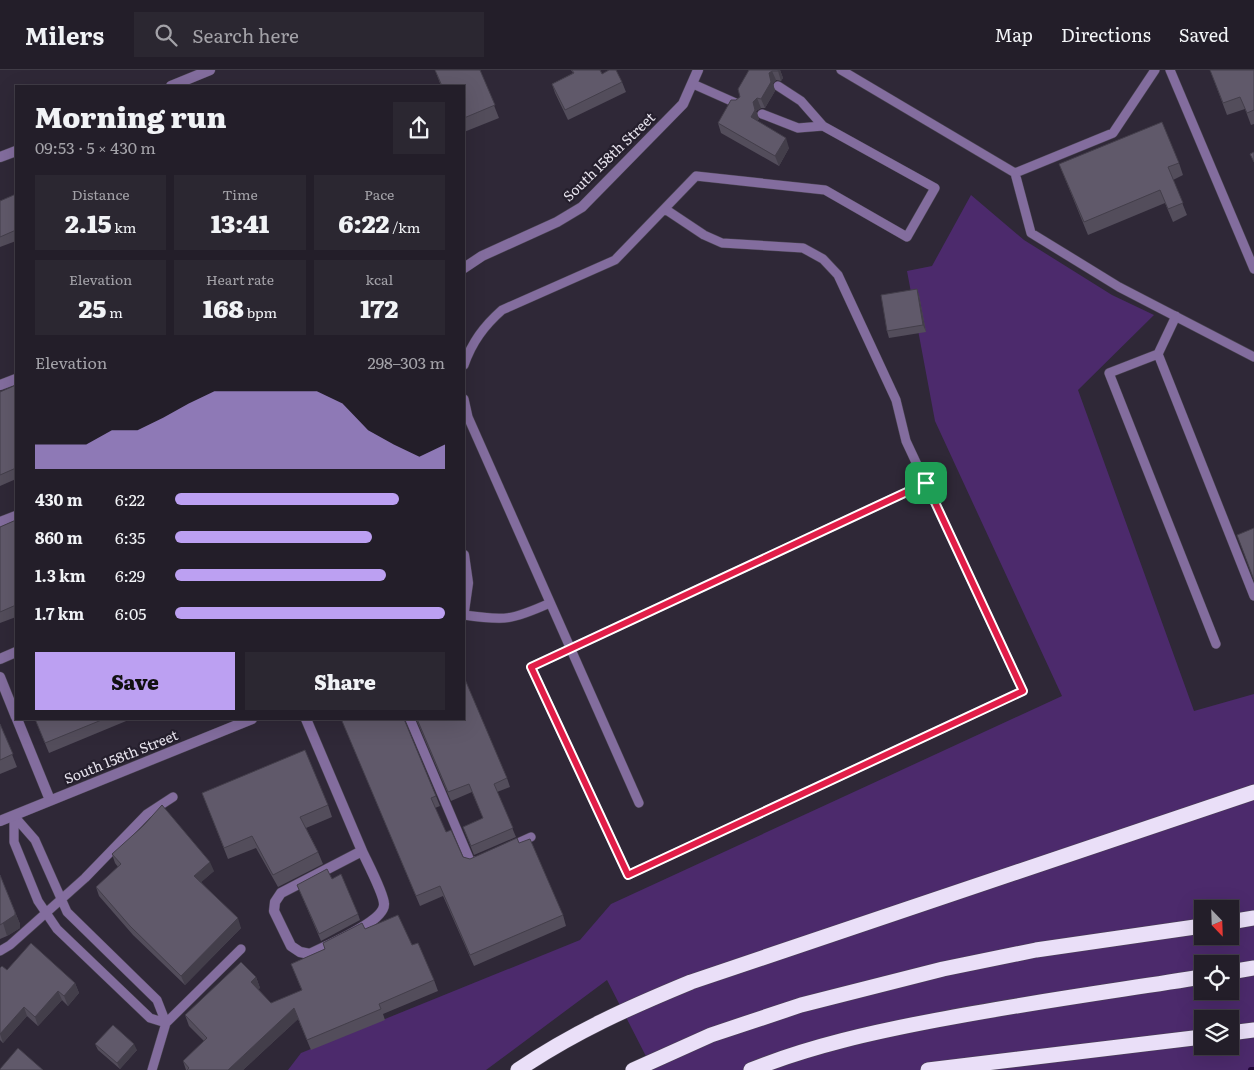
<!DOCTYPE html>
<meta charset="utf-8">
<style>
body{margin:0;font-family:Literata,serif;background:#2b2731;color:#f1f3f6;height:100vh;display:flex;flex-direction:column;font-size:19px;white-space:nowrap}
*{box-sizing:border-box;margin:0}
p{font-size:16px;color:#a3a2a8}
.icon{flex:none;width:28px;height:28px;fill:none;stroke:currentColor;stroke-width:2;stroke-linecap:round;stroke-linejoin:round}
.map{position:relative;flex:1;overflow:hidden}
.drawer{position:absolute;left:15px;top:15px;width:450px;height:635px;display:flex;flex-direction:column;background:#231e29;border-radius:0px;box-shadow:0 5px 20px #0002,0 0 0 1px #403c46}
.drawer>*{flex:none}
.needle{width:32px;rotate:157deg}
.controls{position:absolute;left:1194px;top:830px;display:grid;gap:10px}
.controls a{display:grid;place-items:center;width:45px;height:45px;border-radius:0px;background:#231e29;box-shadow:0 5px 20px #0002,0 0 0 1px #403c46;font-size:25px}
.pin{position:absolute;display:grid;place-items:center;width:42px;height:42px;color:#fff;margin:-21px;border-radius:10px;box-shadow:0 2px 8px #0006}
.round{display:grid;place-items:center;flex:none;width:52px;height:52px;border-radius:0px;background:#2b2731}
.head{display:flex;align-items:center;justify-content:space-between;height:85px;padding:0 20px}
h1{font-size:28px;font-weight:800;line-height:38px}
.figures{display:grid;grid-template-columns:repeat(3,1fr);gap:8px;height:85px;padding:5px 20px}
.figures div{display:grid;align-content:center;border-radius:0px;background:#2b2731;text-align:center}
.figures b{font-size:25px;font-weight:800}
.figures small{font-size:14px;font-weight:400}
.figures p{font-size:14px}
.chart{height:140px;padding:10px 20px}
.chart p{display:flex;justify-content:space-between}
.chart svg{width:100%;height:90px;margin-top:5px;fill:#bca0f2;opacity:.7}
.button{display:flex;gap:10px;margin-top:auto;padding:10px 20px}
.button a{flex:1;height:58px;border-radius:0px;background:#bca0f2;color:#111;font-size:20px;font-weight:800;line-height:58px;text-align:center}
.button a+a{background:#2b2731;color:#f1f3f6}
ul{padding:0 20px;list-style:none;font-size:16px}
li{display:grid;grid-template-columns:80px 60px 1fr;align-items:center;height:38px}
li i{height:12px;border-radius:6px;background:#bca0f2}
header{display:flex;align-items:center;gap:30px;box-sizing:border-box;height:70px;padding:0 25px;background:#231e29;border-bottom:1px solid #403c46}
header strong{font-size:24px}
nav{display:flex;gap:28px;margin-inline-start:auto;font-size:18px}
.search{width:350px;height:45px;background:#2b2731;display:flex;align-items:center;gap:12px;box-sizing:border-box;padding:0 18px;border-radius:0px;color:#a3a2a8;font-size:19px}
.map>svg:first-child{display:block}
</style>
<header>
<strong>Milers</strong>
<div class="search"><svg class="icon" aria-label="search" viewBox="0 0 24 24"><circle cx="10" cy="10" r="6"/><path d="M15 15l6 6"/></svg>Search here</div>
<nav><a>Map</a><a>Directions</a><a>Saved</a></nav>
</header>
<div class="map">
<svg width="1254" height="1000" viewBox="0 0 1254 1000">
<rect width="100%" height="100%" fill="#2f2837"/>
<!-- green -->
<path fill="#4c2a6c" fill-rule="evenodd" d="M971 125 1024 170 1112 225 1154 245 1078 320 1194 641 1254 624V1000H653L607 910 486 1000H288L301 983 580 870 611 834 1062 626 935 351 907 201 932 196ZM1202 839H1230V866H1202ZM1202 894H1230V921H1202ZM1202 949H1230V976H1202Z"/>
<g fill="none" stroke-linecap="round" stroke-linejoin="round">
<!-- stream -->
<path stroke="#210537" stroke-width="6" d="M1251 1000H1254"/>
<defs>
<path id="service" d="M841 0 1015 103 1113 63 1155 0
M1170 0 1254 199
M693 14 738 34
M762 44 798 58 823 56 801 31 778 16
M1015 103 1031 163 1119 217 1254 287
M665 139 704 165 722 173 803 178 823 189 838 205 896 330 906 371 1023 621 628 805 531 597 926 413
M1158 284 1176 246
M464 295C472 272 484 256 502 240L615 190 696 106 825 120 907 167 935 118 823 56
M464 329 468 347 639 733
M464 545C506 551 512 550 550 533
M1216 574 1109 303 1158 284 1254 526
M410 649 471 793 476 791
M14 746V772L38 831 57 859 150 948 166 953
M14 746 35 770 67 842 157 930 166 953
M509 777 531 767
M0 881 10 875 85 808 147 744 173 727
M152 1000 166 953 241 879"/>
<path id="minor" d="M464 198 482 186 557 152 582 137 683 34 698 0
M0 315 16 309
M0 452 16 446
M464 485 468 513 464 541
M0 589 16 582
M0 607 16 647
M17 649 50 730
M306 649 362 781
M0 751 252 649
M362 781C367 792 384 824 384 834 385 852 325 876 310 884L300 882 291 876 274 841 275 832 281 823Z"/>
<path id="tertiary" d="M171 16 210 0
M0 87 16 81"/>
<path id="motorway" d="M1230 852 1254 848
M1230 902 1254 898
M1230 963 1254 960
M518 1000C574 962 628 938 691 912L1254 722
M633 1000 711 965 801 935 943 899 1036 880 1202 856
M751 1000C810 976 874 962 937 950 1025 933 1114 921 1202 907
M928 1000 1202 967"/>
</defs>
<!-- service casing -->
<use href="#service" stroke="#4c4654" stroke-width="10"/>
<!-- minor casing -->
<use href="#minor" stroke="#4c4654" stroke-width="11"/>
<!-- tertiary casing -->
<use href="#tertiary" stroke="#4c4654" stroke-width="11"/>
<!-- motorway casing -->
<use href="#motorway" stroke="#4c4654" stroke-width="16"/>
<!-- service -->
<use href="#service" stroke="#836d9e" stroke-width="9"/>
<!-- minor -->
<use href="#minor" stroke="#836d9e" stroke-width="10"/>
<!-- tertiary -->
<use href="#tertiary" stroke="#836d9e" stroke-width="10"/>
<!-- motorway -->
<use href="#motorway" stroke="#eadff8" stroke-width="15"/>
</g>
<!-- wall -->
<path fill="#534d5b" d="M435 0H480L499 48 464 62V16H441Z
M571 0H600L602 4 622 12 626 22 568 50 555 23 552 14 573 3Z
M749 0H780L783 8 781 11 776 10 773 13 775 21 765 38H761L756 41 759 49 757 51 789 78 779 96 721 63 718 53 736 30 740 27Z
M1210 0H1254V54L1251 55 1245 39 1227 45Z
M1179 93 1183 105 1173 110 1187 145 1173 152 1165 133 1088 165 1059 94Z
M16 124V171L0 177V131Z
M917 219 919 225 926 262 889 268 887 261Z
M16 315V409L0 416V322Z
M16 450V547L0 553V457Z
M35 649H131L49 683Z
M416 649H464L507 708 510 717 497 722 516 767 474 785 463 757 483 748 472 722 451 731Z
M342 651 436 726 440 736 435 738 446 762 463 787 470 789 519 773 563 845 566 856 474 896 443 826 420 836Z
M0 654 17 697 0 704Z
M202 723 328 735 332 747 306 758 318 782 323 794 278 817 256 778 228 789Z
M112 784 214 801 201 812 241 858 185 915 133 865 99 826 96 817 118 797 115 793Z
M0 805 20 854V858L7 866 0 869Z
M332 809 358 844 360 850 321 871 297 815Z
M365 859 412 875 434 910 438 921 383 944 385 950 311 980 298 949 243 1000H186L183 991 204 971 189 956 185 945 256 907 260 918 258 919 271 933 302 921 291 894 325 879Z
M0 898 75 913 79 923 68 936 62 930 38 956 27 946 3 973 0 970Z
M95 974 137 980 120 999 98 980Z"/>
<!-- shaded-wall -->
<path fill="#433e4a" d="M778 0H780L783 8 781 11 778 1Z
M772 1 776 10 773 13 775 21 765 38 761 29 769 3Z
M757 28 761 38 756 41 759 49 754 57 751 47 753 32Z
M786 68 789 78 779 96 775 86Z
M917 219 919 225 926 262 923 255Z
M210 792 214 801 198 815 194 806Z
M15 842 20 854V858L7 866 3 853Z
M238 848 241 858 185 915 181 906Z
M256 907 260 918 255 922 251 912Z
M75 913 79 923 68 936 64 926Z
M58 921 62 930 38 956 35 947Z
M24 937 27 946 3 973 0 964Z
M294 938 298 949 243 1000H228Z
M134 974 137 980 120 999 117 993Z"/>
<!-- building -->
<path fill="#60596a" stroke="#433e4a" d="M435 0H480L495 35 464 48V16H442Z
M572 0H600L602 4 609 0H616L622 12 565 40 552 14 574 3Z
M749 0H778V1H772L769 3 771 12 761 29 757 28 753 32 755 40 751 47 786 68 775 86 718 53 731 30H736L740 27 738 19Z
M1210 0H1254V40L1247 43 1240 27 1223 33Z
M1162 52 1179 93 1168 97 1183 133 1168 139 1160 120 1084 152 1059 94Z
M1254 82V92L1250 84Z
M16 124V160L0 167V131Z
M917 219 923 255 887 261 881 225Z
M16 315V398L0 405V322Z
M16 450V535L0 542V457Z
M1254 458V510L1237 465Z
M464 607 507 708 494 714 513 758 471 776 463 757 483 748 469 714 448 722 417 649H464Z
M35 649H104L45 673Z
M348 649H404L436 726 431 728 446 762 451 760 463 787 470 789 517 768 519 773 530 769 563 845 470 885 440 816 416 826 342 651Z
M0 654 13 684 0 690Z
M305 680 328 735 300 747 318 782 273 805 252 766 224 778 202 723Z
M162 735 210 792 194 806 238 848 181 906 130 856 96 817 121 794 112 784 143 756Z
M327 799 332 809 341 804 358 844 319 864 297 815Z
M0 805 15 842V845L0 855Z
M398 845 412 875 418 873 434 910 379 934 381 939 307 970 294 938 228 1000H187L189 998 183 991 207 968 185 945 241 892 256 907 251 912 271 933 302 920 291 894 325 879 323 873 362 853 365 859Z
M31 873 75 913 64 926 58 921 35 947 24 937 0 964V898L2 896 7 900Z
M113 955 134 974 117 993 95 974Z
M18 978 43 1000H0V999Z"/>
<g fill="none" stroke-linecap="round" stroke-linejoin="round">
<defs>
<path id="route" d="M926 413 1023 621 628 805 531 597Z"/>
</defs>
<!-- route casing -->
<use href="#route" stroke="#fff" stroke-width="10"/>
<!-- route -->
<use href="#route" stroke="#e11d48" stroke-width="6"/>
</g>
<g text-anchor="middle" stroke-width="4.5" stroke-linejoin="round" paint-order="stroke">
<!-- street labels -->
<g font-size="14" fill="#e6e2ec" stroke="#251f2d">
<text transform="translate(609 87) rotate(-44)" y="5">South 158th Street</text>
<text transform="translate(121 687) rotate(-22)" y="5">South 158th Street</text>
</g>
</g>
</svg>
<div class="controls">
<a><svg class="needle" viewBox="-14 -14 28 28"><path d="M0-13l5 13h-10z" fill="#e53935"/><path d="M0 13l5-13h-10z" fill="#a3a2a8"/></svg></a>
<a><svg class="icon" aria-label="locate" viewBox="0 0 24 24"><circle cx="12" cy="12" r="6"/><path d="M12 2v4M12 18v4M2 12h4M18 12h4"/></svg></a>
<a><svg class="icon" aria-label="layers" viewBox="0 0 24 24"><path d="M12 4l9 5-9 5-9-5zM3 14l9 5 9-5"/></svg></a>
</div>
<div class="pin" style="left:926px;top:413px;background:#1e9e55"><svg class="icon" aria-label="arrive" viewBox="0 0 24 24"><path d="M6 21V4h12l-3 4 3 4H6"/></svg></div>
<section class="drawer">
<div class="head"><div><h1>Morning run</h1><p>09:53 · 5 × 430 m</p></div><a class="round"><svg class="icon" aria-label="share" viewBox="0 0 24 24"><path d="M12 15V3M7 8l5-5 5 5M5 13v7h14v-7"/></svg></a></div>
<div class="figures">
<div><p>Distance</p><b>2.15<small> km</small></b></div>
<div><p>Time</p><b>13:41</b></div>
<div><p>Pace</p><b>6:22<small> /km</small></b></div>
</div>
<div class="figures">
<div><p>Elevation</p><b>25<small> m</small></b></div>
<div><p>Heart rate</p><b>168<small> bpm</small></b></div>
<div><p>kcal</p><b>172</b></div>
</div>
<div class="chart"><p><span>Elevation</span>298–303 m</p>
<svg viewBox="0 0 160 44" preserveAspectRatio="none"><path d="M0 44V32L10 32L20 32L30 25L40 25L50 19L60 12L70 6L80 6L90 6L100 6L110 6L120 12L130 25L140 32L150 38L160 32V44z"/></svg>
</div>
<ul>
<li><b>430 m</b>6:22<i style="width:83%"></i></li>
<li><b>860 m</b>6:35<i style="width:73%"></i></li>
<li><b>1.3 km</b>6:29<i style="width:78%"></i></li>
<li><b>1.7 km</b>6:05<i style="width:100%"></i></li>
</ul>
<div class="button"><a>Save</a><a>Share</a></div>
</section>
</div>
